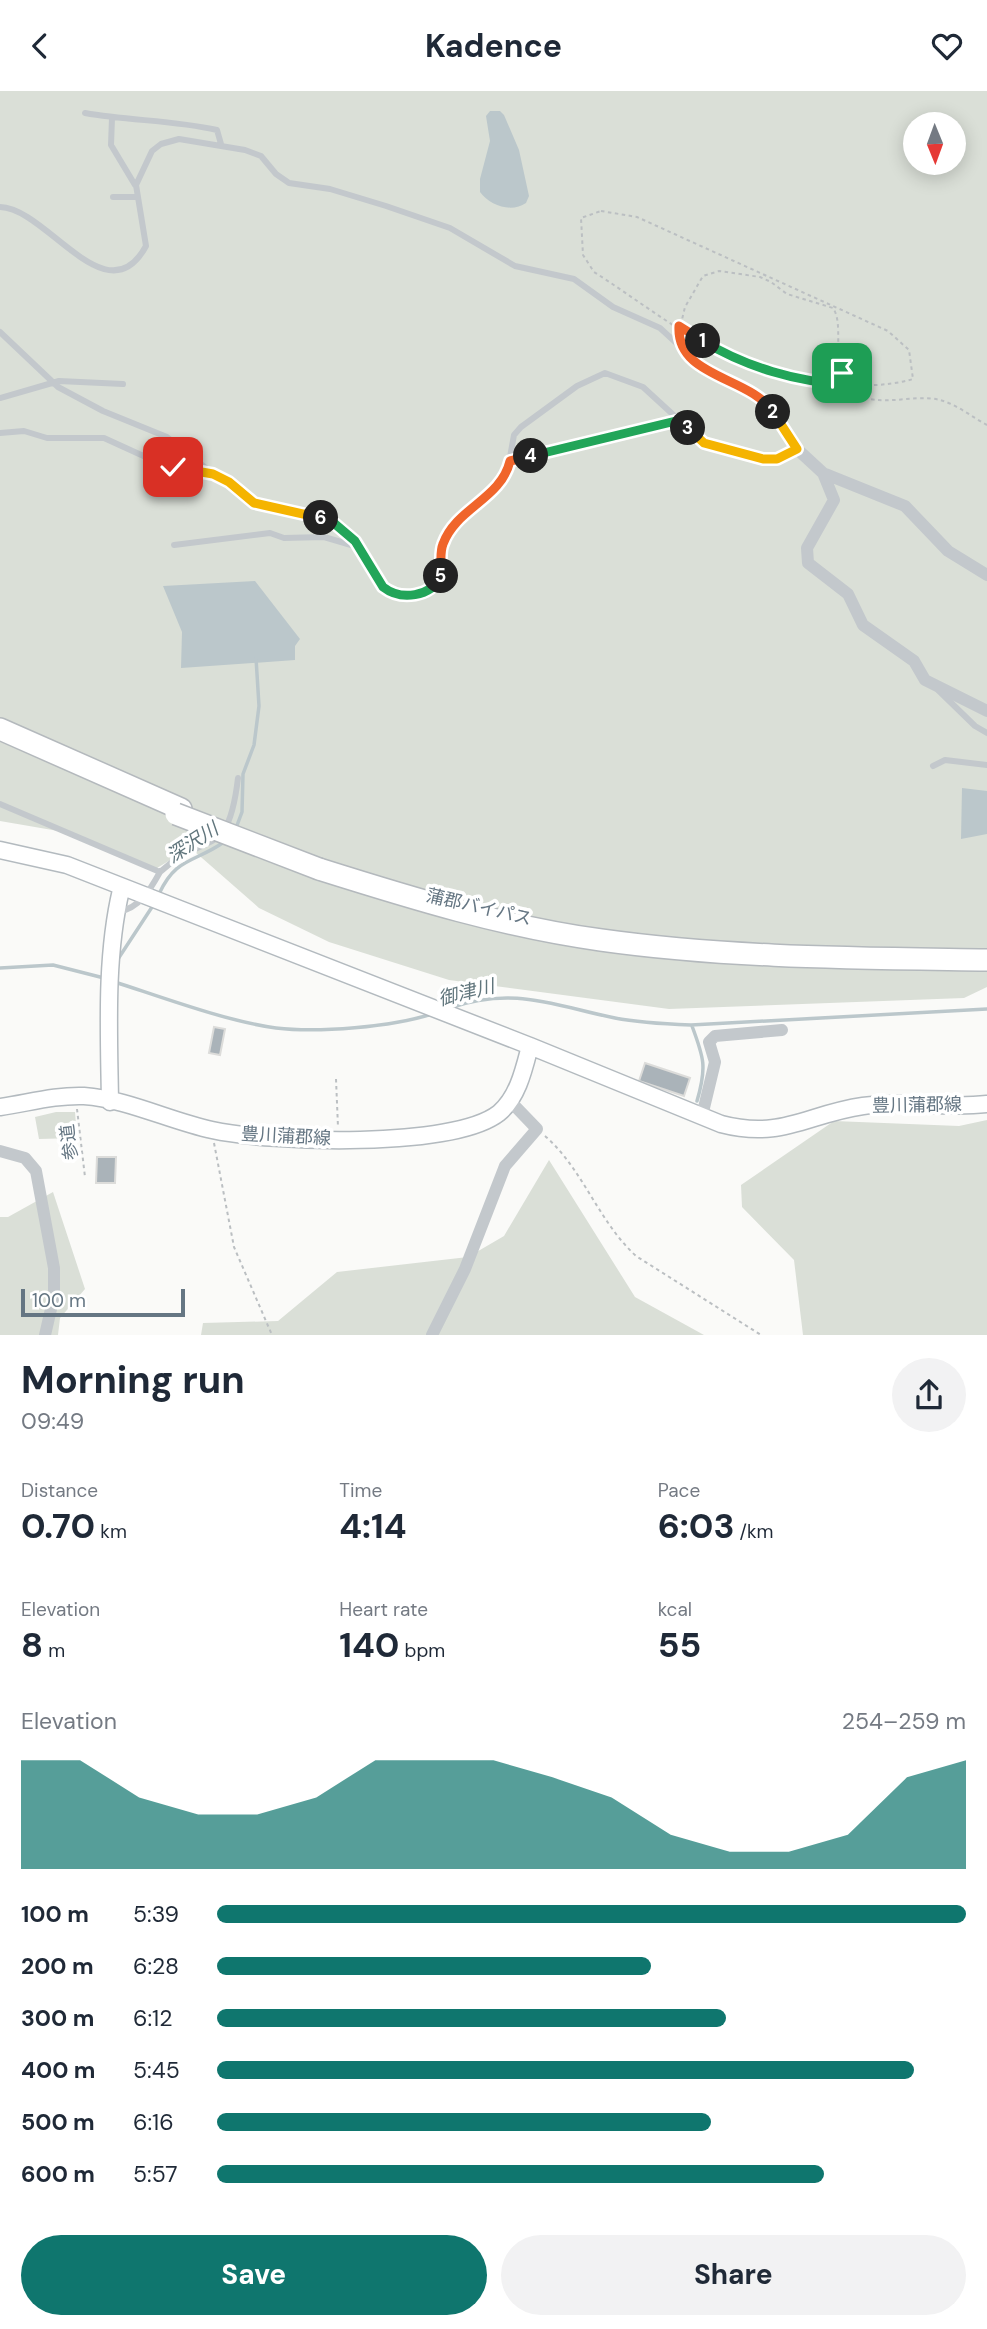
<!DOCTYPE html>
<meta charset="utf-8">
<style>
body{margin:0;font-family:"DM Sans","Noto Sans JP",sans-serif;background:#f2f2f3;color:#1f2937;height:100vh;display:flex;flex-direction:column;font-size:26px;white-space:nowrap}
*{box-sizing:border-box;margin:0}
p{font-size:23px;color:#747a83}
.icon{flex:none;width:38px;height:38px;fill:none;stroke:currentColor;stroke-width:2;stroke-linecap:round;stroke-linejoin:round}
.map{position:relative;height:1244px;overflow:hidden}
.panel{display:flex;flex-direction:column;background:#fff;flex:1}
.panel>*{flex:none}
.needle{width:46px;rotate:179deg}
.tools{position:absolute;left:903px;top:21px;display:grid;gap:14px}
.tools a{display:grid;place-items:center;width:63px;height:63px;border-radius:50%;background:#fff;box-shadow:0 4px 18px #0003;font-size:35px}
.scale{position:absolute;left:21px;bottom:18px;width:164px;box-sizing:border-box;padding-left:7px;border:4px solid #657683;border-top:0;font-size:19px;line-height:24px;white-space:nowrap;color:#657683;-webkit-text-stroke:5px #fff;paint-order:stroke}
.pin{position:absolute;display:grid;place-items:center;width:60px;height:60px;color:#fff;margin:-30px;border-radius:14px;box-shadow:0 4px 10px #0006}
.km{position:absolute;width:35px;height:35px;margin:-18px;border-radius:50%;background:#222;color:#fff;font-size:19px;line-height:35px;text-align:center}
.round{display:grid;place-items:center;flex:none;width:74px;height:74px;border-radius:37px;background:#f2f2f3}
.head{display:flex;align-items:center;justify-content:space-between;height:119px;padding:0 21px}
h1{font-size:38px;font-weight:700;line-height:52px}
.metrics{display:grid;grid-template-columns:repeat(3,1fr);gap:10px;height:119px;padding:7px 21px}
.metrics div{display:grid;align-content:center}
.metrics b{font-size:35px;font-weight:700}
.metrics small{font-size:19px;font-weight:400}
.metrics p{font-size:19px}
.chart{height:196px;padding:14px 21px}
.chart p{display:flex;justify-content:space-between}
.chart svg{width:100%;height:126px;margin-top:7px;fill:#0f766e;opacity:.7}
.primary-button{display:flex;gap:14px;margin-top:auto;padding:14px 21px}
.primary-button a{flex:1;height:80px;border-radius:42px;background:#0f766e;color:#fff;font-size:28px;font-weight:700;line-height:80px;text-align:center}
.primary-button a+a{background:#f2f2f3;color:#1f2937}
ul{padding:0 21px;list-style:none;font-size:23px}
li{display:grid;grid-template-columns:112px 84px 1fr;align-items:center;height:52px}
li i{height:18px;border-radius:9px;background:#0f766e}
header{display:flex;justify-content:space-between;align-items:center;height:91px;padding:0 21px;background:#fff;font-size:32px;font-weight:700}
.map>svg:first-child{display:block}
</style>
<header><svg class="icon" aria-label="back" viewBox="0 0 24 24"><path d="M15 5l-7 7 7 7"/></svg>Kadence<svg class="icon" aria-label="heart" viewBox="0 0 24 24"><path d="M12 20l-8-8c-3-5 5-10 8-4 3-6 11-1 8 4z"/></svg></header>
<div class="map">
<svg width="987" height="1244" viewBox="0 0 987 1244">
<rect width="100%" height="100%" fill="#fafaf8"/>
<!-- green -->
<path fill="#dadfd7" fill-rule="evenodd" d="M0 0H987V896L964 907 669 918 449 889 329 851 259 817 194 760 172 768 152 780 64 741 0 730ZM915 33H954V72H915Z
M56 1021H75L77 1047 39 1048 35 1026Z
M987 1029V1244H803L794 1169 742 1116 741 1094 834 1030 959 1035Z
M549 1069 635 1206 704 1244H201L203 1232 278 1230 337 1181 468 1166 504 1145Z
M53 1101 85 1198 60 1227 58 1244H0V1126H8Z"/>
<!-- water -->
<path fill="#bbc7cb" d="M490 20H500L504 24 519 59 529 105 526 112C512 122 490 115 480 101V88L490 50 486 25Z
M255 490 300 548 295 555V569L181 577 182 541 163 495Z
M962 697 987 700V743L961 748Z"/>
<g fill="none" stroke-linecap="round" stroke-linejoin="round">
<!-- stream -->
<path stroke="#bbc7cb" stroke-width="3.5" d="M236 737 242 721 243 683 254 654 259 615 256 567
M159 803C176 766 194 772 224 751
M118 868 154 813
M0 877 53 874 104 887
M115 891C164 907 226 930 276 937 318 942 392 936 432 923
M449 917C514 895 552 914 615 927 640 932 665 933 691 934L987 918
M692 935C704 967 707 976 697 1010"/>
</g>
<!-- building -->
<path fill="#aab3b9" stroke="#dcdcda" stroke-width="2" d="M214 936 225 938 220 964 209 962Z
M645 972 690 987 684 1005 639 990Z
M97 1066H116L115 1092H96Z"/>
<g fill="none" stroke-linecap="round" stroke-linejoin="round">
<defs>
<path id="secondary" d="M0 759 67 774 530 955
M110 1011C109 941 105 867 121 799
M0 1016C28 1012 55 1004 84 1005 127 1008 170 1030 212 1039 271 1052 453 1058 499 1022 518 1006 524 978 530 955L721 1033C782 1049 807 1023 863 1015 904 1009 946 1018 987 1013"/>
<path id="highway" d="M0 638 181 718
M319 778C411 807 505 836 601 849 729 867 858 867 987 869"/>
</defs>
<!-- secondary casing -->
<use href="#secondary" stroke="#b3babf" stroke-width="19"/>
<!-- highway casing -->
<use href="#highway" stroke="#b4b9bd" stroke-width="24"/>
<!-- path -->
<path stroke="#bbbfc2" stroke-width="2" stroke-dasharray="3.5 3.5" stroke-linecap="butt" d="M601 120 637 126 888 240 909 259 913 288C860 304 776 287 726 264 682 244 635 207 594 181L583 164 581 127Z
M679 241 685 216 703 185 719 180 760 186 771 191 787 203 833 217C844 233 832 266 845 290 862 324 911 301 940 309 956 313 972 326 987 334
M336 988 338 1036
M77 1018 85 1086
M545 1045C583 1078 598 1130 636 1165L761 1244
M214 1052 234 1156 272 1244"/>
<!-- lane -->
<path stroke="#c3c8cc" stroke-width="6" d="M85 22C130 30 173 29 217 39L221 53
M112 27 111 54 135 94
M113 106H137
M0 116C47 117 107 227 146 155L136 94 152 60 161 53 179 48 245 59 261 65 276 83 289 92 330 98 386 115 450 137 515 175 574 188 613 216 660 237 708 281 756 301 772 319 797 358 768 369 704 352 643 296 605 282 577 295 521 336 514 344 508 377 500 393 469 419 444 450 442 480 437 492 420 503 404 504 391 502 383 496 355 450 335 433 297 420 254 412 213 383 161 373 104 347H47L24 340 0 342
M0 241 58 296 103 320 167 346 211 381
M0 307 59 290 123 293
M510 370 680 329
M174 454 270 442 284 447 324 446 358 456
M938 599 975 635 987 642
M933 675 945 669 987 674
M0 713 160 781C150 799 140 817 118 821
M160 781C207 738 228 771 238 687"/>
<!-- street -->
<path stroke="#c3c8cc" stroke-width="12" d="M797 358 823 382 834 409 807 457 808 472 848 503 863 534 914 570 925 589 987 620
M823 382 905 415 948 460 987 484
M702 1025 715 971 709 951 715 945 782 939
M0 1060 25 1067 36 1080 54 1177V1205L45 1244
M432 1244 465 1178 505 1075 537 1038 510 1010"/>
<!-- secondary -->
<use href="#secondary" stroke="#fff" stroke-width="16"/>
<!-- highway -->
<use href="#highway" stroke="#fff" stroke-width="21"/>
<defs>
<path id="highway-bridge" d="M176 723 319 778"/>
</defs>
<!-- highway-bridge casing -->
<use href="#highway-bridge" stroke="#b4b9bd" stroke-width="24" stroke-linecap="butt"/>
<!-- highway-bridge -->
<use href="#highway-bridge" stroke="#fff" stroke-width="21"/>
</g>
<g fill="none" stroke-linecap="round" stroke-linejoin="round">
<defs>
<path id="split-1" d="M703 250C744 275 798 292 847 293L842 282"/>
<path id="split-2" d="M703 250 679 235C676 287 750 285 773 321"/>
<path id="split-3" d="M688 337 704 352 763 368H777L797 358 773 321"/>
<path id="split-4" d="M531 365 680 329 688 337"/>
<path id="split-5" d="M441 485C442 474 439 463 443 453 456 417 501 408 510 370L531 365"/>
<path id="split-6" d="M321 427 335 433 355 450 383 496C401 510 431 506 441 485"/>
<path id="split-7" d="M173 376 213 383 229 391 254 412 321 427"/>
</defs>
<!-- split-1 casing -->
<use href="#split-1" stroke="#fff" stroke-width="14"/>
<!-- split-2 casing -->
<use href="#split-2" stroke="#fff" stroke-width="14"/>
<!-- split-3 casing -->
<use href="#split-3" stroke="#fff" stroke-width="14"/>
<!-- split-4 casing -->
<use href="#split-4" stroke="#fff" stroke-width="14"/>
<!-- split-5 casing -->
<use href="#split-5" stroke="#fff" stroke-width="14"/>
<!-- split-6 casing -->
<use href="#split-6" stroke="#fff" stroke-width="14"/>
<!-- split-7 casing -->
<use href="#split-7" stroke="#fff" stroke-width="14"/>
<!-- split-1 -->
<use href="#split-1" stroke="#22a559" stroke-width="9"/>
<!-- split-2 -->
<use href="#split-2" stroke="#f0652b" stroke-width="9"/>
<!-- split-3 -->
<use href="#split-3" stroke="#f5b400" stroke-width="9"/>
<!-- split-4 -->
<use href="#split-4" stroke="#22a559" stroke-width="9"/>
<!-- split-5 -->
<use href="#split-5" stroke="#f0652b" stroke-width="9"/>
<!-- split-6 -->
<use href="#split-6" stroke="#22a559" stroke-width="9"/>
<!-- split-7 -->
<use href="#split-7" stroke="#f5b400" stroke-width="9"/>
</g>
<g text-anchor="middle" stroke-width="7" stroke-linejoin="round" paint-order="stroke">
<!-- street labels -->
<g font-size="18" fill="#657683" stroke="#fff">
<text transform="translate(479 816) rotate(13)" y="6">蒲郡バイパス</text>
<text transform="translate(917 1014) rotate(-1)" y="6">豊川蒲郡線</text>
<text transform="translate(286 1045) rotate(3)" y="6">豊川蒲郡線</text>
<text transform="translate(69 1051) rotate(-97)" y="6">参道</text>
</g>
<!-- water labels -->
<g font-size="19" font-style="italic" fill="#60757c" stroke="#fff">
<text transform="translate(192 751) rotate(-33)" y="7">深沢川</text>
<text transform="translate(466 901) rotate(-14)" y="7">御津川</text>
</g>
</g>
</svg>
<div class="tools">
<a><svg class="needle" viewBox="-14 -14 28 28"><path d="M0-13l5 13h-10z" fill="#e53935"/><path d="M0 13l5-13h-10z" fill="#747a83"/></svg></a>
</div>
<div class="scale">100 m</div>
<div class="pin" style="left:842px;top:282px;background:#1e9e55"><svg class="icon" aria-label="arrive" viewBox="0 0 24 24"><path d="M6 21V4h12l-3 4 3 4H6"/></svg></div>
<div class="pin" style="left:173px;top:376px;background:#d93025"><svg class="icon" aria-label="check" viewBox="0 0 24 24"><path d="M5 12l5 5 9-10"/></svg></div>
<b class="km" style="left:703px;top:250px">1</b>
<b class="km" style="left:773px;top:321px">2</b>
<b class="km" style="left:688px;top:337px">3</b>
<b class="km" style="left:531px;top:365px">4</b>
<b class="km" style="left:441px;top:485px">5</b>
<b class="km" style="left:321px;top:427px">6</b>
</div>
<section class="panel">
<div class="head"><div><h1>Morning run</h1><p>09:49</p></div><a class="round"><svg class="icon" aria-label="share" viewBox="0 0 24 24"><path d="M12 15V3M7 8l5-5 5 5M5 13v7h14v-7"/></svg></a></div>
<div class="metrics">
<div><p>Distance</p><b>0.70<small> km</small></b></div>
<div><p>Time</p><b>4:14</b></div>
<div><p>Pace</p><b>6:03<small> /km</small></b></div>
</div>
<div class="metrics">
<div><p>Elevation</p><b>8<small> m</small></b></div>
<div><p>Heart rate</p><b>140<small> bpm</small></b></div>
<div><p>kcal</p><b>55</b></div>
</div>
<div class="chart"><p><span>Elevation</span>254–259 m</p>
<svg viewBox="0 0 160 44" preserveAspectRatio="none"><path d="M0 44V6L10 6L20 19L30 25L40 25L50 19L60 6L70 6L80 6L90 12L100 19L110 32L120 38L130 38L140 32L150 12L160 6V44z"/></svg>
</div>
<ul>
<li><b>100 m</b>5:39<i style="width:100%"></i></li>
<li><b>200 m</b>6:28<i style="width:58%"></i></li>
<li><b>300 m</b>6:12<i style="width:68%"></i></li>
<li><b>400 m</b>5:45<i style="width:93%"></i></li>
<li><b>500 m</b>6:16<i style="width:66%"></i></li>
<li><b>600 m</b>5:57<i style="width:81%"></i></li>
</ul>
<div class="primary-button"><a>Save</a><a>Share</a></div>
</section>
